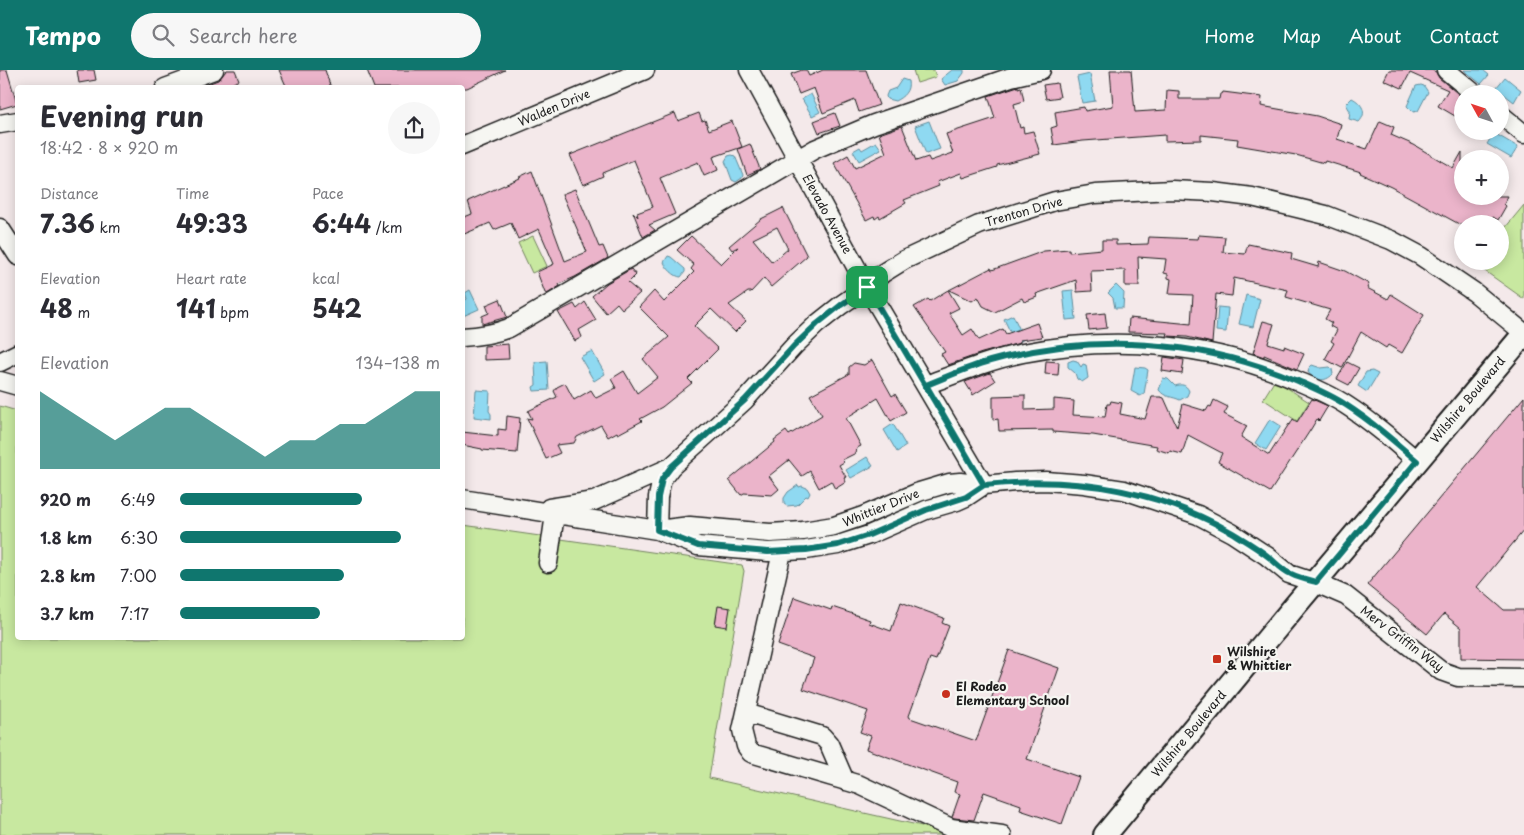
<!DOCTYPE html>
<meta charset="utf-8">
<style>
body{margin:0;font-family:"Playpen Sans",sans-serif;background:#f7f7f7;color:#2b2b33;height:100vh;display:flex;flex-direction:column;font-size:19px;white-space:nowrap}
*{box-sizing:border-box;margin:0}
p{font-size:16px;color:#7c7c81}
.icon{flex:none;width:28px;height:28px;fill:none;stroke:currentColor;stroke-width:2;stroke-linecap:round;stroke-linejoin:round}
.map{position:relative;flex:1;overflow:hidden}
.sheet{position:absolute;left:15px;top:15px;width:450px;height:555px;display:flex;flex-direction:column;background:#fff;border-radius:5px;box-shadow:0 2px 12px #0003}
.sheet>*{flex:none}
.needle{width:32px;rotate:310deg}
.controls{position:absolute;left:1454px;top:15px;display:grid;gap:10px}
.controls a{display:grid;place-items:center;width:55px;height:55px;border-radius:50%;background:#fff;box-shadow:0 2px 12px #0003;font-size:25px}
.pin{position:absolute;display:grid;place-items:center;width:42px;height:42px;color:#fff;margin:-21px;border-radius:10px;box-shadow:0 2px 8px #0006}
.round{display:grid;place-items:center;flex:none;width:52px;height:52px;border-radius:26px;background:#f7f7f7}
.overview{display:flex;align-items:center;justify-content:space-between;height:85px;padding:0 25px}
h1{font-size:28px;font-weight:700;line-height:38px}
.stats{display:grid;grid-template-columns:repeat(3,1fr);gap:8px;height:85px;padding:5px 25px}
.stats div{display:grid;align-content:center}
.stats b{font-size:25px;font-weight:700}
.stats small{font-size:14px;font-weight:400}
.stats p{font-size:14px}
.chart{height:140px;padding:10px 25px}
.chart p{display:flex;justify-content:space-between}
.chart svg{width:100%;height:90px;margin-top:5px;fill:#0f766e;opacity:.7}
ul{padding:0 25px;list-style:none;font-size:16px}
li{display:grid;grid-template-columns:80px 60px 1fr;align-items:center;height:38px}
li i{height:12px;border-radius:6px;background:#0f766e}
header{display:flex;align-items:center;gap:30px;box-sizing:border-box;height:70px;padding:0 25px;background:#0f766e;color:#fff}
header strong{font-size:24px}
nav{display:flex;gap:28px;margin-inline-start:auto;font-size:18px}
.search{width:350px;height:45px;background:#f7f7f7;display:flex;align-items:center;gap:12px;box-sizing:border-box;padding:0 18px;border-radius:28px;color:#7c7c81;font-size:19px}
.map>svg:first-child{display:block}
</style>
<header>
<strong>Tempo</strong>
<div class="search"><svg class="icon" aria-label="search" viewBox="0 0 24 24"><circle cx="10" cy="10" r="6"/><path d="M15 15l6 6"/></svg>Search here</div>
<nav><a>Home</a><a>Map</a><a>About</a><a>Contact</a></nav>
</header>
<div class="map">
<svg width="1524" height="765" viewBox="0 0 1524 765">
<rect width="100%" height="100%" fill="#f4e9ea"/>
<filter id="ink" filterUnits="userSpaceOnUse"><feTurbulence type="fractalNoise" baseFrequency=".02" numOctaves="2"/><feDisplacementMap in="SourceGraphic" scale="10" xChannelSelector="R" yChannelSelector="G"/><feConvolveMatrix kernelMatrix="1 2 1 2 8 2 1 2 1" color-interpolation-filters="sRGB"/></filter>
<g filter="url(#ink)">
<!-- green -->
<path fill="#c8e8a0" stroke="#72825e" d="M913 0H934L936 7 917 13Z
M1524 135V229L1475 194 1477 191H1500V164Z
M533 166 547 196 532 203 518 173Z
M1275 310 1309 332 1297 351 1263 329Z
M0 336 17 341 18 568H462L463 455 742 495 744 501 709 708 962 765H0Z"/>
<!-- water -->
<path fill="#8fd9f1" stroke="#618d9c" d="M952 0H964V3L958 11 945 15 941 9Z
M1464 0H1483L1489 5 1481 14Z
M1090 4 1095 31 1082 33 1077 7Z
M1505 7 1521 20 1514 32 1496 18Z
M902 9 908 11C910 21 903 27 895 31L887 29 886 26 888 21 896 18Z
M1421 15 1424 16 1428 22 1418 41 1413 42 1407 36 1416 16Z
M811 24 820 42 812 46 802 29Z
M1352 28C1362 33 1368 43 1359 52L1349 49 1350 41 1346 34Z
M929 51 940 79 926 84 915 56Z
M1494 63 1518 77 1511 88 1487 74Z
M876 72 881 79 859 91 853 81 860 77 862 80Z
M732 85 735 86 743 105 742 108 736 112 732 110 725 91 728 86Z
M668 186 671 187 685 199V202L681 207C675 207 666 198 664 192Z
M1116 215 1124 223 1123 238H1115L1113 228 1108 223Z
M470 220 479 239 463 246V232L467 229 465 223Z
M1073 220 1076 249 1066 250 1063 221Z
M1246 225 1260 229 1253 257 1239 254Z
M1218 237 1228 238 1226 262 1216 261Z
M1013 245 1024 269 1016 274 1004 249Z
M592 281 605 304 594 311 580 287Z
M1073 290 1077 291 1081 297 1083 294 1086 295 1088 308 1082 312 1077 309 1075 303 1068 297V292Z
M547 291 549 320 534 321 533 317 536 315 535 292Z
M1312 295 1321 298 1330 297 1332 299 1333 304C1325 313 1314 311 1308 302L1309 298Z
M1135 297 1145 298 1148 300 1144 324 1140 326 1131 321Z
M1372 301 1378 304 1367 322 1358 316 1366 302Z
M1163 308 1168 309 1175 316C1181 314 1186 314 1189 321L1187 326 1180 330C1172 326 1165 328 1159 320Z
M476 320 490 321 489 341 491 344V349L474 347Z
M1270 349 1281 356 1266 380 1255 373Z
M893 354 906 376 897 382 884 360Z
M867 387 873 396 851 408 846 400Z
M798 415 799 417 802 416 807 418 810 423 808 427 806 426 797 435 787 436 784 434V428L788 422Z"/>
<!-- building -->
<path fill="#ebb4ca" stroke="#1c1c1c" fill-rule="evenodd" d="M0 0H7L17 34 0 39Z
M77 0H94L96 10 79 13Z
M227 0H235L239 10 224 18H197L218 10Z
M279 0H325L331 18H287Z
M367 0H505L467 18H374Z
M802 0H806L809 6 823 0H866L879 35 859 42 855 30 823 43 814 18 799 24 791 4Z
M1110 0H1131L1135 42 1166 40 1167 20 1179 21V29H1219L1220 24H1222L1223 22 1262 27 1261 36 1317 46 1341 54 1337 69 1367 79 1380 51 1394 57 1391 65 1414 75 1453 98 1462 82V126H1508L1504 134 1506 136 1498 150 1493 147 1489 154H1459L1391 117 1360 103 1361 102 1325 91 1324 93 1296 85 1237 75 1238 69 1201 65V70L1165 71V65L1083 71 1054 75 1051 58 1057 56 1055 42 1084 37 1085 41 1113 36Z
M1389 0H1432L1436 2 1439 8 1462 27V33L1455 46 1438 36 1448 20 1410 3 1402 18 1384 10Z
M1057 13 1060 27 1046 29 1043 15Z
M1018 16V18L1021 17 1024 31 1014 34 1020 58 1023 57 1024 63 1033 61 1040 84 997 95V97L963 108 961 103 937 112 939 116 904 130 906 133 880 148 879 146 875 149 874 146 866 150 834 93 848 85 855 98 886 83 879 64 902 56 916 91 928 87 930 91 953 83 946 64 995 48 988 26Z
M675 43 678 51 699 43 702 51 705 50 709 60 732 51 742 77 713 87 718 100 704 106 698 92 660 108 675 144 649 155 655 160 643 167 633 142 638 147 637 143 653 137 634 90 602 103 603 106 583 115 570 85Z
M835 43 840 56 819 63 814 51Z
M750 74 760 99 747 105 738 79Z
M532 101 565 191 587 182 562 124 575 119 599 177 603 176 608 188 575 207 559 214 560 216 547 224 545 223 537 202 554 194 539 159 518 169 511 153 494 160 490 153 462 165V148L472 144 468 131 520 108 519 107Z
M783 138 807 186 771 217 764 208 751 222H748L729 235 746 251 735 262 711 239 694 256 718 279 688 309 692 313 662 337 640 349 642 351 618 364 617 362 608 367 601 355 577 367 574 373 556 375 560 383 546 389 527 348 532 349 528 341 557 327 554 321 557 317 565 313 574 330 591 320 596 328 616 318 611 309 624 301 637 323 658 307 643 289 669 267 639 237 654 221 664 232 694 202 691 199 694 195 677 180 691 166 721 194 738 177 732 180 729 176 761 149ZM777 157 788 179 772 192 753 169Z
M1199 165 1225 167 1223 182 1245 184 1248 174 1292 183 1291 189 1318 197 1319 192 1345 201 1369 214 1367 218 1388 229 1391 224 1424 245 1402 283 1388 275 1386 278 1361 262 1342 298 1325 289 1334 273 1331 271 1337 260 1330 256 1332 253 1325 249 1330 240 1286 227 1288 220 1234 208 1232 226 1216 224 1212 273 1187 267 1167 266 1168 263 1128 262 1129 248 1191 254 1193 225 1169 224 1171 209 1168 208V204L1164 203 1166 189 1138 187 1139 216H1125V200L1091 201 1092 221 1077 222 1076 210 1036 224 1037 227 1024 232 1022 228 995 242 983 236 978 227 972 231 949 220 991 198 992 200 1044 181 1069 179V182L1102 179V170H1116V175L1148 174 1149 167 1198 169Z
M631 199 636 205 628 213 640 223 622 239 617 233 606 243 592 226 607 213Z
M948 220 959 238 949 243 963 265 972 259 979 270 1003 259 1006 264 1037 253 1042 267 1020 270V273L982 283 948 295 941 284 945 282 914 237 928 229 930 231Z
M500 229 507 247 482 254V246L489 243 486 235Z
M585 232 596 250 579 260 582 267 575 271 558 242 574 234 577 239Z
M1105 243 1107 258 1089 260 1087 245Z
M1263 251 1274 254 1268 273 1284 278V276L1304 284 1297 299 1264 285V287L1253 283Z
M508 274 509 289 484 290V276Z
M1164 287 1184 290 1182 304 1162 301Z
M872 290 892 326 895 324 906 342 891 351 878 328 846 348 861 376 857 378 856 383 842 390 844 392 839 395 846 407 844 408 846 412 835 419 831 411 819 418 810 401 802 406 789 390 769 406 779 419 772 425 744 423 741 425 729 410 775 372 774 370 786 361 789 365 822 345 810 325 849 304V297L854 293 864 295Z
M1046 291 1059 292 1058 305 1045 304Z
M1347 292 1359 298 1349 315 1337 309Z
M990 303 995 311 973 325 965 312Z
M1025 325V340L1054 339V329L1074 331 1073 345 1105 347 1107 334H1110L1111 331 1122 333 1120 344 1145 349 1152 327H1161L1164 328 1177 357 1183 334 1206 341 1209 336 1211 337 1214 330 1228 337 1224 344 1247 356 1241 367 1269 385 1289 354 1290 355 1293 349 1297 352 1312 329 1328 336 1319 351 1317 349 1311 359 1270 422 1218 392 1222 383 1188 365 1182 384 1170 381 1169 383 1156 379 1157 376 1093 365 1053 362V360L999 361 998 349 993 350V326Z
M1524 327V460L1477 517 1504 540H1524V589L1461 588V558L1444 544 1427 564 1367 515Z
M507 346 520 348 517 383 482 380V379L462 375V362L498 366V359L506 360Z
M794 527 831 540 832 537 850 543 870 550 869 553 891 561 901 532 944 548 942 553 949 556 936 590 930 588 909 646 910 648 976 671 1009 580 1059 598 1027 689 1079 707 1062 754 1020 740 1021 735 984 722 974 750 954 748 952 747 960 724 954 722 957 712 866 679 871 666 860 662 868 641 803 619 814 588 778 575Z
M718 536 730 538 727 557 715 555Z"/>
<g fill="none" stroke-linecap="round" stroke-linejoin="round">
<defs>
<path id="minor" d="M749 0 867 217 984 415
M1446 0 1475 24
M165 18 214 0
M1500 44 1524 64
M0 54 18 51
M462 76 645 0
M0 158 18 186
M462 267C479 266 494 264 509 258L815 79 874 54 1011 7 1041 0
M0 292 18 283
M0 311 18 316
M926 315C958 303 989 290 1023 283 1116 265 1211 273 1298 311 1314 318 1331 325 1346 335 1371 351 1394 371 1417 391
M462 429 657 460 698 476 768 482 806 480 838 475 869 465 926 440 957 431 966 427 984 415
M549 438 594 431 671 397
M657 460 658 427 662 409 671 397 745 330 794 276 817 254 841 235 867 217 883 203 904 190 979 155 1055 131 1095 124 1172 120 1213 122 1252 127 1326 145 1391 170 1421 186 1474 222 1524 263
M657 460 690 456 770 463 803 461 834 456 863 446 919 422 949 413 960 412 984 415 1015 412 1046 411 1084 414 1124 420 1198 445 1232 463 1267 486 1289 504 1316 513 1346 526 1441 601 1458 607 1524 608
M782 482 742 660 746 676 751 683 860 715 951 758 1002 765
M548 493 555 444
M746 643 822 666 829 674 845 711"/>
<path id="major" d="M1105 765 1294 537 1524 264"/>
</defs>
<!-- minor casing -->
<use href="#minor" stroke="#1c1c1c" stroke-width="21"/>
<!-- major casing -->
<use href="#major" stroke="#1c1c1c" stroke-width="26"/>
<!-- minor -->
<use href="#minor" stroke="#f6f6f2" stroke-width="18"/>
<!-- major -->
<use href="#major" stroke="#f6f6f2" stroke-width="22"/>
</g>
</g>
<g fill="none" stroke-linecap="round" stroke-linejoin="round" filter="url(#ink)">
<defs>
<path id="route" d="M867 217 841 235 817 254 794 276 745 330 671 397 662 409 658 427 657 460 698 476 768 482 806 480 838 475 869 465 926 440 966 427 984 415 926 315C947 307 968 297 990 291 1091 263 1201 269 1298 311 1314 318 1331 325 1346 335 1371 351 1394 371 1417 391L1316 512C1308 510 1299 508 1291 504 1283 501 1276 493 1270 488 1258 478 1244 470 1231 462 1154 418 1072 406 984 415L867 217"/>
</defs>
<!-- route casing -->
<use href="#route" stroke="#fff" stroke-width="10"/>
<!-- route -->
<use href="#route" stroke="#0f766e" stroke-width="6"/>
</g>
<!-- markers -->
<g fill="#c8321e" stroke="#f6f6f2" stroke-width="2">
<rect x="1212" y="584" width="10" height="10" rx="2.5"/>
<circle cx="946" cy="624" r="5"/>
</g>
<g text-anchor="middle" stroke-width="4.5" stroke-linejoin="round" paint-order="stroke">
<!-- street labels -->
<g font-size="12" fill="#1c1c1c" stroke="#f6f6f2">
<text transform="translate(554 38) rotate(-23)" y="4">Walden Drive</text>
<text transform="translate(1024 142) rotate(-16)" y="4">Trenton Drive</text>
<text transform="translate(827 144) rotate(61)" y="4">Elevado Avenue</text>
<text transform="translate(1468 330) rotate(-50)" y="4">Wilshire Boulevard</text>
<text transform="translate(881 438) rotate(-22)" y="4">Whittier Drive</text>
<text transform="translate(1402 569) rotate(37)" y="4">Merv Griffin Way</text>
<text transform="translate(1189 664) rotate(-50)" y="4">Wilshire Boulevard</text>
</g>
<!-- poi labels -->
<g font-size="12" font-weight="bold" fill="#1c1c1c" stroke="#f6f6f2" text-anchor="start">
<text x="1227" y="586">Wilshire<tspan x="1227" dy="14">&amp; Whittier</tspan></text>
<text x="956" y="621">El Rodeo<tspan x="956" dy="14">Elementary School</tspan></text>
</g>
</g>
</svg>
<div class="controls">
<a><svg class="needle" viewBox="-14 -14 28 28"><path d="M0-13l5 13h-10z" fill="#e53935"/><path d="M0 13l5-13h-10z" fill="#7c7c81"/></svg></a>
<a>+</a>
<a>−</a>
</div>
<div class="pin" style="left:867px;top:217px;background:#1e9e55"><svg class="icon" aria-label="arrive" viewBox="0 0 24 24"><path d="M6 21V4h12l-3 4 3 4H6"/></svg></div>
<section class="sheet">
<div class="overview"><div><h1>Evening run</h1><p>18:42 · 8 × 920 m</p></div><a class="round"><svg class="icon" aria-label="share" viewBox="0 0 24 24"><path d="M12 15V3M7 8l5-5 5 5M5 13v7h14v-7"/></svg></a></div>
<div class="stats">
<div><p>Distance</p><b>7.36<small> km</small></b></div>
<div><p>Time</p><b>49:33</b></div>
<div><p>Pace</p><b>6:44<small> /km</small></b></div>
</div>
<div class="stats">
<div><p>Elevation</p><b>48<small> m</small></b></div>
<div><p>Heart rate</p><b>141<small> bpm</small></b></div>
<div><p>kcal</p><b>542</b></div>
</div>
<div class="chart"><p><span>Elevation</span>134–138 m</p>
<svg viewBox="0 0 160 44" preserveAspectRatio="none"><path d="M0 44V6L10 14L20 22L30 30L40 22L50 14L60 14L70 22L80 30L90 38L100 30L110 30L120 22L130 22L140 14L150 6L160 6V44z"/></svg>
</div>
<ul>
<li><b>920 m</b>6:49<i style="width:70%"></i></li>
<li><b>1.8 km</b>6:30<i style="width:85%"></i></li>
<li><b>2.8 km</b>7:00<i style="width:63%"></i></li>
<li><b>3.7 km</b>7:17<i style="width:54%"></i></li>
</ul>
</section>
</div>
